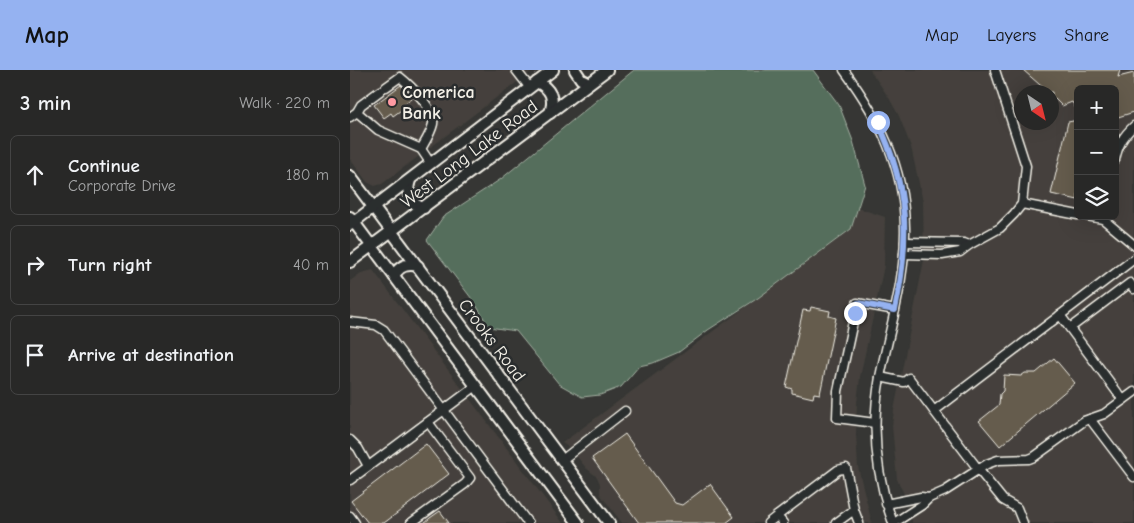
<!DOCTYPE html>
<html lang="en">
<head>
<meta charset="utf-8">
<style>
	body { margin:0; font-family:"Comic Neue",sans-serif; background:#343433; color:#f1f3f6 }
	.controls { position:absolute; right:15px; top:15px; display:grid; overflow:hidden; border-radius:8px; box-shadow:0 5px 20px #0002 }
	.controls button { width:45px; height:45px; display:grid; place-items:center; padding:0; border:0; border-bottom:1px solid #444; background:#282827; color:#f1f3f6; font:25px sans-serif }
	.compass { position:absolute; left:664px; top:15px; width:45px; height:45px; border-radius:50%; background:#282827; box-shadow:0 5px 20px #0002; rotate:145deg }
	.stop { position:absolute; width:15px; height:15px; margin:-11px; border:4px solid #95b2f1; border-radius:50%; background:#fff }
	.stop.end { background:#95b2f1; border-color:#fff; box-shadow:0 1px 5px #0008 }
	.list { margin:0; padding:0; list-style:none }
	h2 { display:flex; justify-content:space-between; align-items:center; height:65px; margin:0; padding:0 20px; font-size:21px }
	h2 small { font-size:16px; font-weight:400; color:#a5a6a7 }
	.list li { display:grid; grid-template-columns:32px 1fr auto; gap:15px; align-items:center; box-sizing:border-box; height:80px; margin:0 10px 10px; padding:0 10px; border:1px solid #444; border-radius:8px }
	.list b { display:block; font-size:19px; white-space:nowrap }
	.list p { margin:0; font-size:16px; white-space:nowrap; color:#a5a6a7 }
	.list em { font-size:16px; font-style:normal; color:#a5a6a7 }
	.icon { flex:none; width:28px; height:28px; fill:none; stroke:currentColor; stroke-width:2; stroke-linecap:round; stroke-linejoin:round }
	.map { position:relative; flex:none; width:784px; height:453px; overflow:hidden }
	header { display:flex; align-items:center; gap:30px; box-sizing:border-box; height:70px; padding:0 25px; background:#95b2f1; color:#111 }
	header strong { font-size:24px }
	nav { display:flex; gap:28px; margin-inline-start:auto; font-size:18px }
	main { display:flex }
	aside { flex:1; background:#282827 }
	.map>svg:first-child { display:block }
</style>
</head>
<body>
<header>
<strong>Map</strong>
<nav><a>Map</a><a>Layers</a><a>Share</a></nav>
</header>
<main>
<aside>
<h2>3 min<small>Walk · 220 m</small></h2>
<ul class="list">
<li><svg class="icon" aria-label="ahead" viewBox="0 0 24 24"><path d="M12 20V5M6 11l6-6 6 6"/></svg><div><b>Continue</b><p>Corporate Drive</p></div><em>180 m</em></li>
<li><svg class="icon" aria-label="right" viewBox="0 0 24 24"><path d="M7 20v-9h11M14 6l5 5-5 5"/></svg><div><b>Turn right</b></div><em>40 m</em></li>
<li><svg class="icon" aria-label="arrive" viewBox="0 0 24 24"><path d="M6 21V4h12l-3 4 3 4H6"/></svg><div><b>Arrive at destination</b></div></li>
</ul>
</aside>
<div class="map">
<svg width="784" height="453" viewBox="0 0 784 453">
	<rect width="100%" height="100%" fill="#363634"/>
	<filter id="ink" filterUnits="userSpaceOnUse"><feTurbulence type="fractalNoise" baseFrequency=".02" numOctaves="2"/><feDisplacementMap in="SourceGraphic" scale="10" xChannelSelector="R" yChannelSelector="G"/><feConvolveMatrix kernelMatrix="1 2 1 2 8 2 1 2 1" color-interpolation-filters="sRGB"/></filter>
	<g filter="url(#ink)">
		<g fill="#44413c" fill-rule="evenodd">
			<path d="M0 0H183L32 114 25 116 17 112 0 89Z"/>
			<path d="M520 0H784V453H562V448L554 424 547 409 542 356 544 340 574 190 573 132 561 77 549 46 539 28ZM728 19H765V146H728ZM672 22H702V52H672Z"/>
			<path d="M508 138 535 147 534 196 510 307 507 333 506 365 508 397 522 453H272L250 424V414L247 407 236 398 220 378 212 373 501 159Z"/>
			<path d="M23 200 213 453H0V211L11 203Z"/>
		</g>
		<path fill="#546e5c" stroke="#a4b0a2" d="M284 0H463L489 35 503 71 515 115 501 159 408 228 358 260 329 282 303 293 289 296 271 317 250 325 232 327 209 314 166 261 139 257 125 233 77 170 93 147 151 109Z"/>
		<g fill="#655c4d" stroke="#f4f1e8">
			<path d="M673 0H770L768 7 784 3V42L765 48V19H728V42L722 32 712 36 702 26V22H698Z"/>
			<path d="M51 15 61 29 52 35 54 38 43 46 41 43 34 48 24 35Z"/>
			<path d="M728 50V130L701 124 718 52Z"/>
			<path d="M461 237 480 241 479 246 486 248 470 324 464 323 463 328 442 323V319L436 317 453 240 460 241Z"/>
			<path d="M704 288 725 313 650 376 629 351 649 335 650 324 653 321 654 305 671 306 675 303H686Z"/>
			<path d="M275 364 325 433 332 435 360 414 384 447 376 453H289L242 388Z"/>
			<path d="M76 374 99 404 34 453H18L1 431Z"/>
			<path d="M90 441 99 453H74L80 448Z"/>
		</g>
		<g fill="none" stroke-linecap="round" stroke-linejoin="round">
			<defs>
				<g id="minor">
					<path d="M166 0 180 18"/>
					<path d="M494 0C529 48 554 96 555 157 556 208 540 257 530 307 521 356 526 406 543 453"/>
					<path d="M36 17 50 7C60 15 86 40 83 54 81 63 75 72 71 79"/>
					<path d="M7 42 28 60 71 79 81 94"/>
					<path d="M0 47 7 42 11 35 30 21"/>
					<path d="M765 90C768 75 773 66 784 56"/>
					<path d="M672 134 728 145"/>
					<path d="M737 146 753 149 754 146"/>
					<path d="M753 149 784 175"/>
					<path d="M555 172 614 173 619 175"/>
					<path d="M554 184 592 185 610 182 619 175 650 158 664 144 672 134 676 96 645 0"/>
					<path d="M710 245 773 330"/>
					<path d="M0 252 26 255 34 260 178 453"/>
					<path d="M720 258 780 213 784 219"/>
					<path d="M530 307 554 312 559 308 584 341 784 189"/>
					<path d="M584 341 628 399 653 430 667 438 673 453"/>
					<path d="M740 349 784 407"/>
					<path d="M525 353 487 348 488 321 507 233 545 240"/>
					<path d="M0 370 8 378 18 396"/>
					<path d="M212 390 275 341"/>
					<path d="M0 410 126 316"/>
					<path d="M536 434 571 427 579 428"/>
					<path d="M0 446 5 453"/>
					<path d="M427 446 488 400 496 398 504 440"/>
					<path d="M61 453 115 414 120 408 78 352"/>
					<path d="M418 453 427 446 433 453"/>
					<path d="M486 453 504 440 509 453"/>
					<path d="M544 453 572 435 579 428 595 421 637 394 648 390 679 389 684 387 734 351 754 344 784 322"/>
				</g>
				<g id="major">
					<path d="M225 0 231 9 239 13"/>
					<path d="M187 12C201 19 205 28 200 43"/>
					<path d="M0 106 259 453"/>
					<path d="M60 110C56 123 59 134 74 138"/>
					<path d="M0 147 228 453"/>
					<path d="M0 155 203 0"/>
					<path d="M0 192 257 0"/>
					<path d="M44 206C49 196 57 193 68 196"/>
				</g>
			</defs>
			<use href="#minor" stroke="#f4f1e8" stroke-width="11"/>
			<use href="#major" stroke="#f4f1e8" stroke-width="14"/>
			<use href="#minor" stroke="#2a2d2e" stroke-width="8"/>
			<use href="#major" stroke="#2a2d2e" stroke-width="10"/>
		</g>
	</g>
	<g fill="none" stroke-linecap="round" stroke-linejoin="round" filter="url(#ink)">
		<path stroke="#95b2f1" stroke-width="6" d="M505 243 508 233 545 240C560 169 559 119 528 52"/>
	</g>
	<circle fill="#ff9aa2" stroke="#2a2d2e" stroke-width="2" cx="42" cy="32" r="5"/>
	<g text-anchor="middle" stroke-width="5" stroke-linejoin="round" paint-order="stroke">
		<g font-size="18" font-weight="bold" fill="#f4f1e8" stroke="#2a2d2e" text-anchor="start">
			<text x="52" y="28">Comerica<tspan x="52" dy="21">Bank</tspan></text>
		</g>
		<g font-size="18" fill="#f4f1e8" stroke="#2a2d2e">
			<text transform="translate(119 84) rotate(-37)" y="6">West Long Lake Road</text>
			<text transform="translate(142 270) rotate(53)" y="6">Crooks Road</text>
		</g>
	</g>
</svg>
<div class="controls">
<button>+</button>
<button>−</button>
<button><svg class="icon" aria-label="layers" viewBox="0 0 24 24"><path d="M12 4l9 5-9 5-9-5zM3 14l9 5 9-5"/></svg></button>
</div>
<svg class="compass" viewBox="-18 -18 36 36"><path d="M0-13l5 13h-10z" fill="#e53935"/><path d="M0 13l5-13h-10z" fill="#a5a6a7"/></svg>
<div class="stop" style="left:528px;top:52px"></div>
<div class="stop end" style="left:505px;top:243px"></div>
</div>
</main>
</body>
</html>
